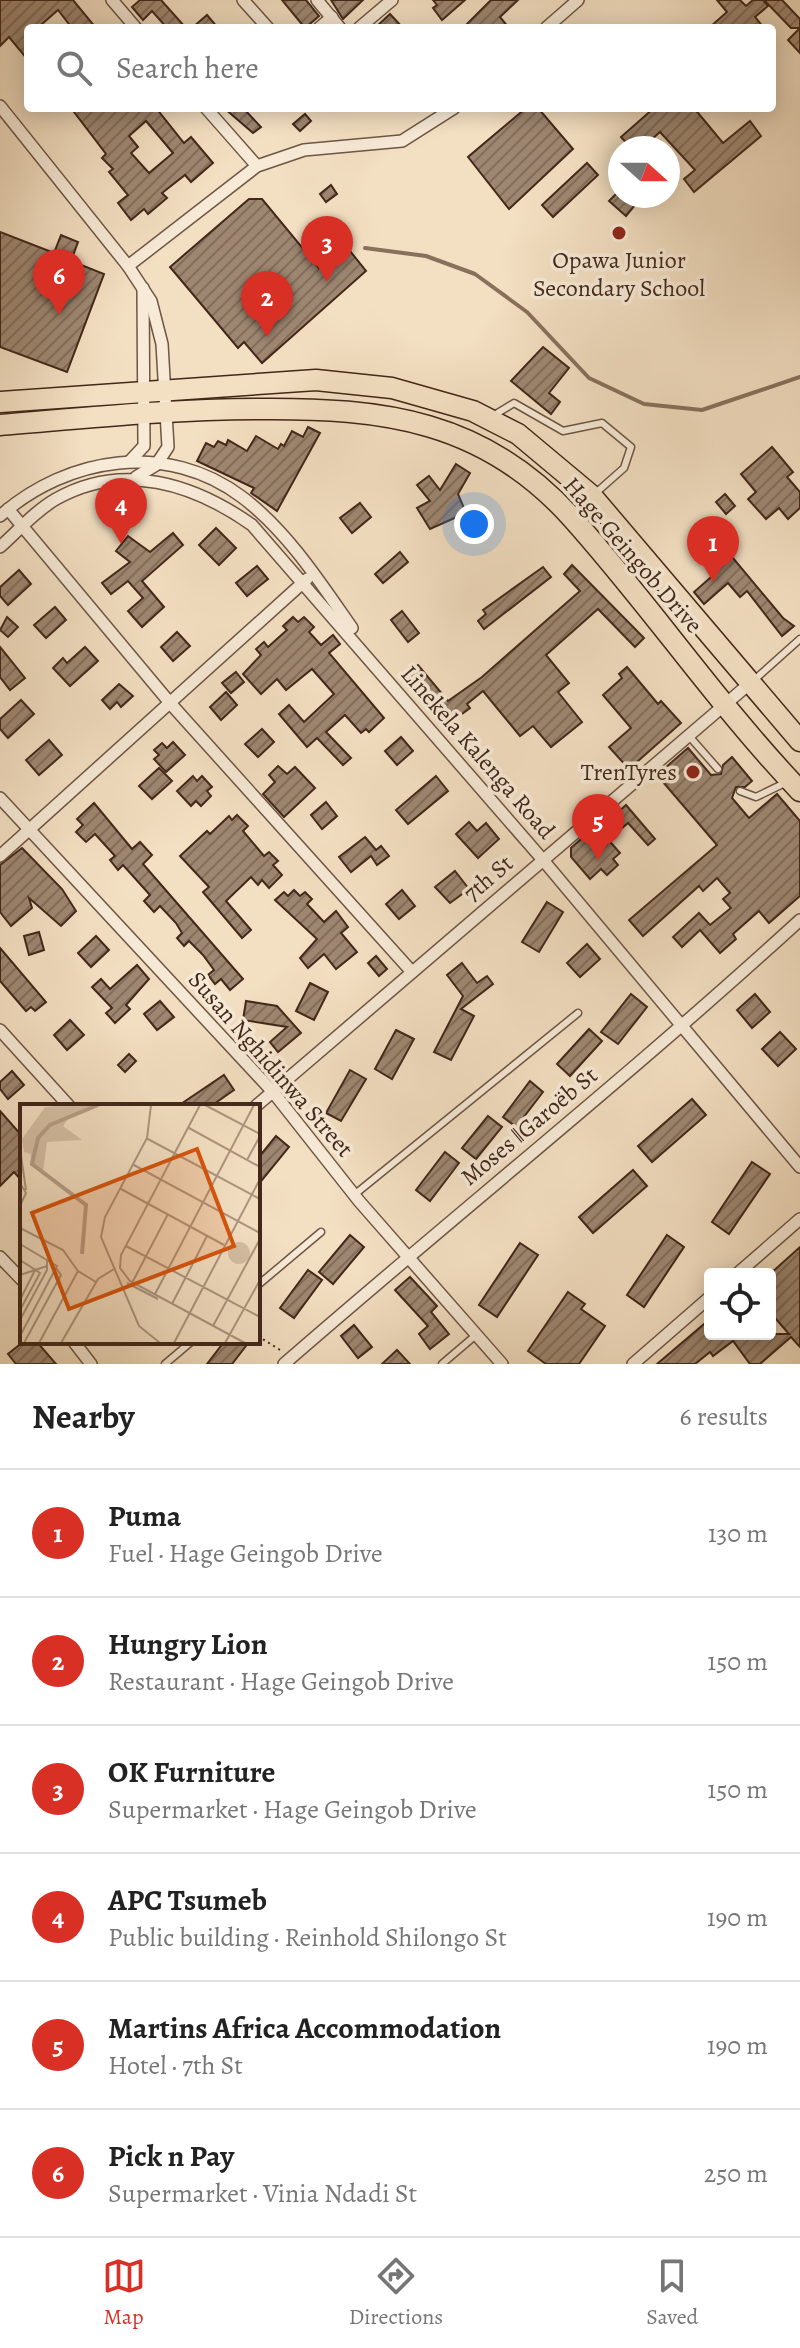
<!DOCTYPE html>
<html lang="en">
<head>
<meta charset="utf-8">
<style>
	body { margin:0; font-family:Alegreya,serif; background:#f6f6f6; color:#222 }
	.controls { position:absolute; right:24px; bottom:24px; display:grid; overflow:hidden; border-radius:8px; box-shadow:0 4px 20px #0003 }
	.controls button { width:72px; height:72px; display:grid; place-items:center; padding:0; border:0; border-bottom:2px solid #e0e0e0; background:#fff; color:#222; font:40px sans-serif }
	.compass { position:absolute; left:608px; top:136px; width:72px; height:72px; border-radius:50%; background:#fff; box-shadow:0 4px 20px #0003; rotate:111deg }
	.you { position:absolute; left:474px; top:524px; width:28px; height:28px; margin:-20px; border:6px solid #fff; border-radius:50%; background:#1a73e8; box-shadow:0 0 0 12px #1a73e833 }
	.badge { display:grid; place-items:center; width:52px; height:52px; border-radius:50%; background:#d93025; color:#fff; font-size:26px; font-weight:700 }
	.pin { position:absolute; translate:-50% -66px; filter:drop-shadow(0 2px 4px #0008) }
	.pin::after { content:''; position:absolute; top:42px; width:28px; height:24px; background:inherit; clip-path:polygon(0 0,100% 0,50% 100%) }
	.list { margin:0; padding:0; list-style:none }
	h2 { display:flex; justify-content:space-between; align-items:center; height:104px; margin:0; padding:0 32px; font-size:34px }
	h2 small { font-size:26px; font-weight:400; color:#767676 }
	.list li { display:grid; grid-template-columns:52px 1fr auto; gap:24px; align-items:center; box-sizing:border-box; height:128px; padding:0 32px; border-top:2px solid #e0e0e0 }
	.list b { display:block; font-size:30px; white-space:nowrap }
	.list p { margin:0; font-size:26px; white-space:nowrap; color:#767676 }
	.list em { font-size:26px; font-style:normal; color:#767676 }
	.icon { flex:none; width:44px; height:44px; fill:none; stroke:currentColor; stroke-width:2; stroke-linecap:round; stroke-linejoin:round }
	.map { position:relative; flex:none; width:800px; height:1364px; overflow:hidden }
	.search { position:absolute; background:#fff; box-shadow:0 4px 20px #0003; left:24px; right:24px; top:24px; height:88px; display:flex; align-items:center; gap:20px; box-sizing:border-box; padding:0 28px; border-radius:8px; color:#767676; font-size:30px }
	.sheet { height:872px; background:#fff }
	nav { display:flex; justify-content:space-around; align-items:center; box-sizing:border-box; height:112px; border-top:2px solid #e0e0e0; background:#fff; font-size:22px; color:#767676 }
	nav a { display:grid; justify-items:center; gap:4px }
	nav .on { color:#d93025 }
	.map>svg:first-child { display:block }
</style>
</head>
<body>
<div class="map">
<svg width="800" height="1364" viewBox="0 0 800 1364">
	<defs>
		<pattern id="building-hatch" width="6" height="6" patternUnits="userSpaceOnUse" patternTransform="scale(2)"><rect width="6" height="6" fill="#9e8771"/><path d="M-1 1l2-2M0 6l6-6M5 7l2-2" fill="none" stroke="#826e5c"/></pattern>
	</defs>
	<rect width="100%" height="100%" fill="#f3dfc2"/>
	<filter id="stains"><feTurbulence type="fractalNoise" baseFrequency=".0025" numOctaves="4"/><feColorMatrix values="0 0 0 0 .2 0 0 0 0 .09 0 0 0 0 .02 0 0 0 .5 -.17"/></filter>
	<radialGradient id="worn" r=".72"><stop offset=".6" stop-color="#630" stop-opacity="0"/><stop offset="1" stop-color="#630" stop-opacity=".3"/></radialGradient>
	<g fill="none" stroke-linecap="round" stroke-linejoin="round">
		<path stroke="#88705d" stroke-width="4" d="M365 248 426 256 475 274 527 312 589 378 644 404 702 410 800 377"/>
	</g>
	<g fill="url(#building-hatch)" stroke="#42271a" stroke-width="2" fill-rule="evenodd">
		<path d="M0 0H73L96 28H72L58 10 42 24 47 28H28V60L9 37 0 46Z"/>
		<path d="M140 0H161L186 28H167L152 11 143 20 132 7Z"/>
		<path d="M282 0H306L319 16 305 28Z"/>
		<path d="M331 0H363L343 19Z"/>
		<path d="M433 0H465L442 20 433 8 437 5Z"/>
		<path d="M491 0H518L500 17 509 28H463Z"/>
		<path d="M717 0H740L746 6 753 0H763L768 6 755 17 764 28H709L727 12Z"/>
		<path d="M764 0H782L800 19V28H791Z"/>
		<path d="M390 14 403 28H375Z"/>
		<path d="M207 15 218 28H192Z"/>
		<path d="M800 28V53L788 40Z"/>
		<path d="M71 108H156L184 143 191 137 213 163 191 182 185 175 162 193 167 198 148 214 144 209 131 220 118 203 128 195 109 172 113 169 102 158 106 154ZM146 121 173 153 149 173 131 153 138 147 129 136Z"/>
		<path d="M224 108H243L261 127 253 133Z"/>
		<path d="M526 108H538L573 149 509 209 468 157Z"/>
		<path d="M654 108H694L723 143 750 121 761 136 694 192 684 179 695 170 660 132 642 148H631L621 137Z"/>
		<path d="M305 114 311 121 300 131 293 124Z"/>
		<path d="M587 163 598 175 553 217 542 205Z"/>
		<path d="M331 185 337 194 326 202 320 194Z"/>
		<path d="M619 191 620 196 635 205 626 216 609 201Z"/>
		<path d="M249 199H262L319 268 346 246 366 271 262 363 244 342 238 348 170 267Z"/>
		<path d="M0 232 54 253 61 235 78 242 71 261 104 274 67 372 0 347Z"/>
		<path d="M543 347 569 368 549 393 560 402 551 414 511 381Z"/>
		<path d="M308 427 320 433 277 511 251 493 254 488 197 461 206 443 214 447 218 441 226 445 228 440 247 451 256 436 278 449 281 444 284 446 292 431 303 437Z"/>
		<path d="M772 447 793 472 787 477 800 492V508L788 519 779 508 766 519 748 499 756 492 741 474Z"/>
		<path d="M456 464 470 473 458 494 466 513 430 529 417 508 430 501 417 485 429 476 440 490Z"/>
		<path d="M725 494 735 506 726 514 716 502Z"/>
		<path d="M360 503 371 517 352 533 340 518Z"/>
		<path d="M216 528 236 548 219 565 199 545Z"/>
		<path d="M708 528 783 618 794 626 782 636 747 591 740 597 728 583 704 604 694 592 718 571 693 541Z"/>
		<path d="M173 533 183 545 142 581 164 607 142 627 128 611 143 598 128 581 111 594 102 583 130 562 116 551 128 536 150 552Z"/>
		<path d="M400 552 408 562 383 583 375 574Z"/>
		<path d="M572 565 644 638 635 647 598 609 546 655 569 683 558 692 582 722 551 747 533 726 520 736 483 691 467 704 470 708 447 725 407 672 418 665 448 701 482 677 580 591 564 574Z"/>
		<path d="M257 566 268 579 247 596 236 583Z"/>
		<path d="M543 567 551 577 484 629 478 621 486 614 483 610Z"/>
		<path d="M19 570 31 584 8 605 0 596V587Z"/>
		<path d="M55 607 66 620 46 638 34 625Z"/>
		<path d="M402 611 419 633 408 642 391 620Z"/>
		<path d="M7 617 18 627 8 637 0 630Z"/>
		<path d="M293 617 298 622 304 617 314 627 309 632 321 645 333 635 340 644 329 653 384 718 369 732 366 729 361 733 345 715 326 732 351 758 343 765 317 738 307 747 279 714 289 705 304 722 334 694 312 669 286 690 277 679 261 694 243 674 261 655 256 649 264 642 268 647 287 630 283 626Z"/>
		<path d="M177 632 190 646 173 661 161 647Z"/>
		<path d="M0 647 25 678 10 690 0 677Z"/>
		<path d="M85 647 98 661 70 686 53 668 63 658 67 663Z"/>
		<path d="M627 667 658 704 661 701 681 723 629 769 609 747 631 728 603 695 622 678 619 674Z"/>
		<path d="M236 672 244 682 231 693 222 683Z"/>
		<path d="M119 684 133 696 121 707 117 702 110 709 102 700Z"/>
		<path d="M226 692 237 705 221 720 210 707Z"/>
		<path d="M21 700 34 714 8 738 0 729V719Z"/>
		<path d="M262 729 274 742 258 757 245 744Z"/>
		<path d="M401 737 413 751 397 765 385 751Z"/>
		<path d="M49 740 62 755 39 775 26 760Z"/>
		<path d="M173 742 185 755 166 772 154 759 159 755 154 750 162 743 167 748Z"/>
		<path d="M688 748 711 775 721 774 723 765 732 757 752 781 745 787H736L732 798 749 818 777 794 800 821V896L769 923 759 911 733 934 736 939 720 953 700 930 682 947 673 937 699 913 710 925 731 908 723 899 730 893 717 878 703 891 699 886 643 936 629 920 717 845 657 775Z"/>
		<path d="M278 766 287 774 295 767 315 788 284 817 263 794 275 782 269 775Z"/>
		<path d="M159 768 172 781 152 799 139 786Z"/>
		<path d="M193 776 197 781 202 776 212 787 207 791 211 796 201 806 196 801 191 806 177 791Z"/>
		<path d="M436 776 448 791 408 824 396 810Z"/>
		<path d="M326 802 337 816 322 829 311 815Z"/>
		<path d="M94 803 132 849 140 842 152 855 143 864 243 979 230 990 221 979 215 984 208 975 214 970 203 955 189 941 184 946 177 938 182 933 176 923 160 906 154 912 144 901 150 895 123 865 118 870 110 860 115 856 95 834 86 842 76 832 83 825 77 819Z"/>
		<path d="M626 805 655 839 648 845 628 823 615 834 606 823Z"/>
		<path d="M237 815 248 826 243 831 264 856 269 852 278 861 273 865 282 875 269 888 262 880 258 885 251 877 226 901 251 930 242 938 203 892 209 887 180 856 207 831 210 834 229 816 232 820Z"/>
		<path d="M469 822 477 831 486 823 499 839 478 858 456 834Z"/>
		<path d="M588 833 596 842 604 835 620 853 613 859 618 865 607 875 601 869 590 879 571 857V848Z"/>
		<path d="M365 837 376 850 381 846 389 856 377 865 371 856 351 872 339 857Z"/>
		<path d="M22 848 62 889 76 911 61 926 29 898 32 908 11 926 0 912V865Z"/>
		<path d="M455 871 469 889 450 903 435 887Z"/>
		<path d="M294 890 300 896 305 892 312 899 307 904 324 922 336 911 348 927 341 933 357 952 336 969 324 954 308 968 300 958 317 939 275 900 284 892 288 896Z"/>
		<path d="M402 890 415 906 399 919 386 904Z"/>
		<path d="M547 902 563 912 539 952 522 942Z"/>
		<path d="M39 932 44 950 29 955 24 936Z"/>
		<path d="M96 936 109 950 91 967 78 953Z"/>
		<path d="M587 944 600 959 580 977 567 963Z"/>
		<path d="M0 948 46 1002 35 1011 31 1007 26 1011 0 981Z"/>
		<path d="M376 956 387 969 379 976 368 963Z"/>
		<path d="M462 963 477 983 487 976 493 984 461 1009 474 1016 451 1060 434 1052 463 996 447 975Z"/>
		<path d="M137 965 149 979 126 1005 130 1009 115 1023 106 1013 112 1008 92 987 101 979 110 989Z"/>
		<path d="M310 983 328 992 314 1020 296 1011Z"/>
		<path d="M631 994 647 1007 618 1044 601 1032Z"/>
		<path d="M755 994 770 1012 752 1028 737 1010Z"/>
		<path d="M160 1001 174 1017 157 1030 144 1014Z"/>
		<path d="M246 1001 277 1006 301 1033 278 1052 270 1042 287 1027 243 1020Z"/>
		<path d="M70 1020 84 1035 67 1050 54 1035Z"/>
		<path d="M589 1029 602 1041 570 1076 557 1064Z"/>
		<path d="M396 1030 414 1039 392 1079 375 1069Z"/>
		<path d="M780 1032 796 1049 778 1066 762 1049Z"/>
		<path d="M129 1054 136 1061 125 1072 118 1065Z"/>
		<path d="M350 1070 366 1079 341 1121 326 1113Z"/>
		<path d="M12 1071 24 1085 8 1099 0 1089V1082Z"/>
		<path d="M224 1075 234 1090 211 1106H178Z"/>
		<path d="M530 1081 543 1092 516 1127 503 1117Z"/>
		<path d="M692 1099 706 1115 652 1162 638 1146Z"/>
		<path d="M0 1111 22 1136V1181L14 1172 0 1186Z"/>
		<path d="M488 1116 502 1127 476 1159 462 1148Z"/>
		<path d="M276 1136 289 1147 258 1185V1158Z"/>
		<path d="M445 1152 459 1163 430 1201 416 1190Z"/>
		<path d="M752 1162 770 1174 729 1234 712 1222Z"/>
		<path d="M633 1170 647 1186 593 1233 579 1217Z"/>
		<path d="M350 1235 364 1247 333 1284 319 1272Z"/>
		<path d="M667 1235 684 1247 644 1307 627 1295Z"/>
		<path d="M520 1243 538 1255 497 1317 479 1305Z"/>
		<path d="M800 1247V1347L791 1337 760 1364H750L733 1341 713 1356 710 1352 695 1364H657L710 1319V1334H789L770 1312 774 1301 770 1296V1274Z"/>
		<path d="M308 1270 322 1280 294 1318 280 1308Z"/>
		<path d="M410 1277 437 1306 431 1312 449 1334 430 1349 419 1334 428 1326 395 1290Z"/>
		<path d="M568 1292 585 1304 581 1309 605 1326 579 1364H546L528 1351Z"/>
		<path d="M354 1325 372 1347 358 1358 341 1336Z"/>
		<path d="M23 1342H37L56 1364H16L8 1354Z"/>
		<path d="M224 1342H249L232 1364H207Z"/>
		<path d="M397 1350 410 1364H382Z"/>
	</g>
	<g fill="none" stroke-linecap="round" stroke-linejoin="round">
		<defs>
			<g id="lane">
				<path d="M491 417 514 403 563 431 602 423 631 447 624 468 573 513"/>
				<path d="M752 682 800 639"/>
				<path d="M689 736 718 769"/>
				<path d="M740 791 756 797 787 782"/>
				<path d="M354 1195 578 1013"/>
				<path d="M258 1285 321 1232"/>
				<path d="M165 1364 191 1342"/>
				<path d="M442 1364 476 1335"/>
			</g>
			<g id="street">
				<path d="M112 0 136 28"/>
				<path d="M243 0 268 28"/>
				<path d="M317 0 340 28"/>
				<path d="M319 28 332 17"/>
				<path d="M359 28 392 0"/>
				<path d="M546 28 578 0"/>
				<path d="M0 106 128 266 151 301 162 344 168 447 156 465 136 477"/>
				<path d="M206 108 257 166"/>
				<path d="M128 266 257 166 304 150 402 141 454 108"/>
				<path d="M130 461 144 446 143 288"/>
				<path d="M8 509 170 703 412 972"/>
				<path d="M0 516C68 456 168 441 242 497 287 531 320 582 352 628"/>
				<path d="M0 547C18 531 35 511 56 499 123 461 194 484 252 525L543 860 800 1167"/>
				<path d="M0 798 273 1092 359 1201 502 1364"/>
				<path d="M0 856 307 579"/>
				<path d="M0 1030 69 1106"/>
				<path d="M256 1106 749 684"/>
				<path d="M0 1257 22 1280"/>
				<path d="M737 1274 800 1219"/>
				<path d="M74 1342 91 1364"/>
				<path d="M284 1364C455 1215 633 1073 800 920"/>
				<path d="M633 1364 710 1297"/>
			</g>
			<g id="highway">
				<path d="M0 402 316 380 392 388 473 411 518 434 591 495 800 741"/>
				<path d="M0 425C86 418 172 409 259 409 383 408 484 420 572 518 651 606 718 705 800 791"/>
			</g>
		</defs>
		<use href="#lane" stroke="#6e5544" stroke-width="9"/>
		<use href="#street" stroke="#6e5544" stroke-width="14"/>
		<use href="#highway" stroke="#42271a" stroke-width="23"/>
		<path stroke="#42271a" stroke-width="2" stroke-dasharray="2 4" stroke-linecap="butt" d="M258 1336 280 1350"/>
		<use href="#lane" stroke="#f7ead7" stroke-width="6"/>
		<use href="#street" stroke="#f7ead7" stroke-width="11"/>
		<use href="#highway" stroke="#f3dfc2" stroke-width="20"/>
	</g>
	<g fill="#8f2418" stroke="#f7ead7" stroke-width="3">
		<circle cx="619" cy="233" r="8"/>
		<circle cx="693" cy="772" r="8"/>
	</g>
	<g text-anchor="middle" stroke-width="7" stroke-linejoin="round" paint-order="stroke">
		<g font-size="24" fill="#42271a" stroke="#f7ead7">
			<text x="619" y="268">Opawa Junior<tspan x="619" dy="28">Secondary School</tspan></text>
			<text x="677" y="780" text-anchor="end">TrenTyres</text>
		</g>
		<g font-size="24" fill="#42271a" stroke="#f7ead7">
			<text transform="translate(633 555) rotate(49)" y="8">Hage Geingob Drive</text>
			<text transform="translate(478 752) rotate(49)" y="8">Linekela Kalenga Road</text>
			<text transform="translate(488 878) rotate(-41)" y="8">7th St</text>
			<text transform="translate(271 1064) rotate(49)" y="8">Susan Nghidinwa Street</text>
			<text transform="translate(529 1126) rotate(-40)" y="8">Moses ǁGaroëb St</text>
		</g>
	</g>
	<g transform="translate(20 1104)">
		<rect width="240" height="240" fill="#f3dfc2"/>
		<path d="M54 1H69L70 6 50 12 43 22 62 36 27 38 23 68 10 61 11 50 4 48 2 35 25 3Z" fill="#d5c0a5"/>
		<path d="M208 149a11 11 0 1 1 22 0a11 11 0 1 1-22 0Z" fill="#d5c0a5"/>
		<path fill="none" stroke="#b7a089" stroke-width="4" d="M62 150 66 101 12 60 18 34 30 21 78 1"/>
		<path fill="none" stroke="#ac957f" stroke-width="2" d="M131 1 127 34 85 113 81 133 119 222 140 239M180 1 101 151 100 164 110 177 225 239M185 1 240 30M169 24 240 63M126 34 240 95M0 45 6 86M227 56 240 32M112 60 240 129M0 79 6 89 0 102M101 85 204 141M0 124 43 146 58 167 76 178M0 140 37 162 0 232M106 142 240 213M0 156 20 169 0 206M0 171 27 162M107 179 138 195M112 179 148 110M135 190 234 1M0 196 15 166M152 200 187 132M0 216 27 166V156M193 222 240 135M4 239 41 171 36 164M19 239 58 167M41 239 78 175 94 165M154 239 240 75M205 239 240 176"/>
		<path fill="#d7540d" fill-opacity="0.15" stroke="#d7540d" stroke-width="4" d="M177 45 214 142 49 205 12 109Z"/>
		<rect width="240" height="240" fill="none" stroke="#42271a" stroke-width="4"/>
	</g>
	<rect width="100%" height="100%" filter="url(#stains)"/>
	<rect width="100%" height="100%" fill="url(#worn)"/>
</svg>
<div class="controls">
<button><svg class="icon" aria-label="locate" viewBox="0 0 24 24"><circle cx="12" cy="12" r="6"/><path d="M12 2v4M12 18v4M2 12h4M18 12h4"/></svg></button>
</div>
<svg class="compass" viewBox="-18 -18 36 36"><path d="M0-13l5 13h-10z" fill="#e53935"/><path d="M0 13l5-13h-10z" fill="#767676"/></svg>
<div class="you"></div>
<div class="pin badge" style="left:713px;top:582px">1</div>
<div class="pin badge" style="left:267px;top:337px">2</div>
<div class="pin badge" style="left:327px;top:282px">3</div>
<div class="pin badge" style="left:121px;top:544px">4</div>
<div class="pin badge" style="left:598px;top:860px">5</div>
<div class="pin badge" style="left:59px;top:315px">6</div>
<div class="search"><svg class="icon" aria-label="search" viewBox="0 0 24 24"><circle cx="10" cy="10" r="6"/><path d="M15 15l6 6"/></svg>Search here</div>
</div>
<section class="sheet">
<h2>Nearby<small>6 results</small></h2>
<ul class="list">
<li><span class="badge">1</span><div><b>Puma</b><p>Fuel · Hage Geingob Drive</p></div><em>130 m</em></li>
<li><span class="badge">2</span><div><b>Hungry Lion</b><p>Restaurant · Hage Geingob Drive</p></div><em>150 m</em></li>
<li><span class="badge">3</span><div><b>OK Furniture</b><p>Supermarket · Hage Geingob Drive</p></div><em>150 m</em></li>
<li><span class="badge">4</span><div><b>APC Tsumeb</b><p>Public building · Reinhold Shilongo St</p></div><em>190 m</em></li>
<li><span class="badge">5</span><div><b>Martins Africa Accommodation</b><p>Hotel · 7th St</p></div><em>190 m</em></li>
<li><span class="badge">6</span><div><b>Pick n Pay</b><p>Supermarket · Vinia Ndadi St</p></div><em>250 m</em></li>
</ul>
</section>
<nav>
<a class="on"><svg class="icon" aria-label="map" viewBox="0 0 24 24"><path d="M3 6l6-2 6 2 6-2v14l-6 2-6-2-6 2zM9 4v14M15 6v14"/></svg>Map</a>
<a><svg class="icon" aria-label="directions" viewBox="0 0 24 24"><path d="M12 3l9 9-9 9-9-9zM9 14v-3h6M13 9l2 2-2 2"/></svg>Directions</a>
<a><svg class="icon" aria-label="saved" viewBox="0 0 24 24"><path d="M7 4h10v16l-5-4-5 4z"/></svg>Saved</a>
</nav>
</body>
</html>
